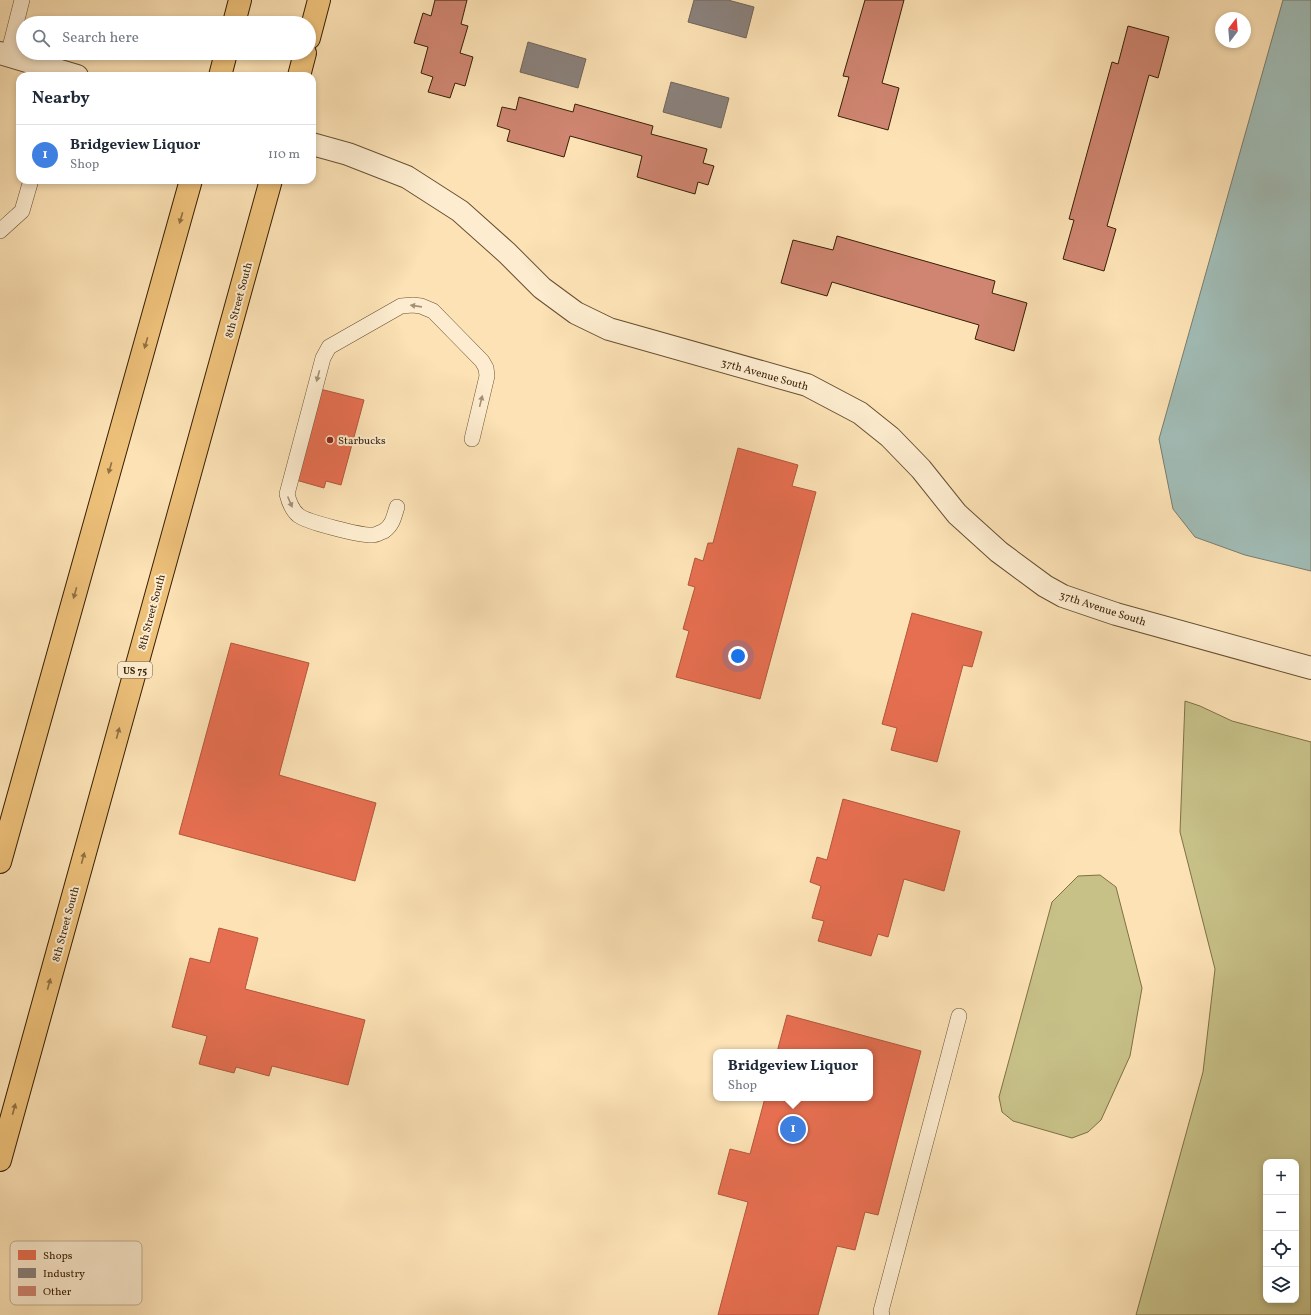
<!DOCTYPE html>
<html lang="en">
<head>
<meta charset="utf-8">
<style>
	body { margin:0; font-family:Vollkorn,serif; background:#f6f6f7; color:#1f2937 }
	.controls { position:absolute; right:12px; bottom:12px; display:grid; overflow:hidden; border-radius:8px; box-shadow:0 2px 6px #0003 }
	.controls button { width:36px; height:36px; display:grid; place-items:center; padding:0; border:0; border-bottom:1px solid #e0e1e3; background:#fff; color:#1f2937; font:20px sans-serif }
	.compass { position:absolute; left:1215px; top:12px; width:36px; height:36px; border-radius:50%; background:#fff; box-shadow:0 2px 6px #0003; rotate:16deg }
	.you { position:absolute; left:738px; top:656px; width:14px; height:14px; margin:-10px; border:3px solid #fff; border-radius:50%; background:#1a73e8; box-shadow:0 0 0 6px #1a73e833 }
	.badge { display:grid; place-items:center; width:26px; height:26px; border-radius:50%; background:#8f2418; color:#fff; font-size:13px; font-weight:700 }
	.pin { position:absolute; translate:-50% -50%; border:2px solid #fff; box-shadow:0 1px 4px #0006 }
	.popup { position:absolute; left:713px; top:1049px; width:160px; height:52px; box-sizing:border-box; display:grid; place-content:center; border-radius:8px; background:#fff; filter:drop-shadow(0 1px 3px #0005); font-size:13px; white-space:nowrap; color:#747a83 }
	.popup b { font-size:15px; color:#1f2937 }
	.popup::after { content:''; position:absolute; left:50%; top:100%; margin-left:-8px; border:8px solid transparent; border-top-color:#fff }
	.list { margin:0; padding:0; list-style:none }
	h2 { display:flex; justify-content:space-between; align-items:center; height:52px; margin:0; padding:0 16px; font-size:17px }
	h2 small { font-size:13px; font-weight:400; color:#747a83 }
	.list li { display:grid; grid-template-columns:26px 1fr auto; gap:12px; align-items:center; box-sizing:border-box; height:60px; padding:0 16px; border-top:1px solid #e0e1e3 }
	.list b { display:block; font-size:15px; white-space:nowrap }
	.list p { margin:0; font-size:13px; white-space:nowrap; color:#747a83 }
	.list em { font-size:13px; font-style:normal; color:#747a83 }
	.icon { flex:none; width:22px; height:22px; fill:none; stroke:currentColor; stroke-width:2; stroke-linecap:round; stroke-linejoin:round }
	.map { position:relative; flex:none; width:1311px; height:1315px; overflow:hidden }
	.search { position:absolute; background:#fff; box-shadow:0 2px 6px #0003; left:16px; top:16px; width:300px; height:44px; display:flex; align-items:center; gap:10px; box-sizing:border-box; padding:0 14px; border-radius:22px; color:#747a83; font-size:15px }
	.panel { position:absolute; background:#fff; box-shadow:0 2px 6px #0003; left:16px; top:72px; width:300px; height:112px; border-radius:12px }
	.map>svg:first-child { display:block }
</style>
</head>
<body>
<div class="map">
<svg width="1311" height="1315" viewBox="0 0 1311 1315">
	<rect width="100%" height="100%" fill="#fce2b5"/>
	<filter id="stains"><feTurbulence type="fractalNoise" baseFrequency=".005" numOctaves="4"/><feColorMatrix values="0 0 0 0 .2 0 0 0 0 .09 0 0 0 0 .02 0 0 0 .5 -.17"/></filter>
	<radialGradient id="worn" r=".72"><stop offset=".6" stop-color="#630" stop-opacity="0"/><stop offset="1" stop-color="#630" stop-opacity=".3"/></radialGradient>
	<g fill="#c7c188" stroke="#7f7046" fill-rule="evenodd">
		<path d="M1185 701 1200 706 1232 721 1311 742V1315H1136L1203 1072 1215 969 1180 832ZM1266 1162H1296V1300H1266Z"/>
		<path d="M1100 875 1116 887 1142 988 1130 1056 1101 1120 1088 1132 1072 1138 1013 1121 1002 1112 999 1097 1052 902 1078 876Z"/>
	</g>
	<path fill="#a1bcb6" stroke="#777d6f" d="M1283 0H1311V571L1245 555 1195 537 1173 509 1159 439Z"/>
	<g fill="#e76f51" stroke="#b2573a">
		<path d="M320 389 364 400 341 485 326 481 324 488 296 480Z"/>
		<path d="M738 448 798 465 792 486 816 492 760 699 676 677 689 631 683 629 695 587 688 585 695 558 703 561 708 543H713Z"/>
		<path d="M912 613 982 632 972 667 963 665 937 762 891 750 897 728 882 724Z"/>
		<path d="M231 643 309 663 279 775 376 803 355 881 179 834Z"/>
		<path d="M843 799 960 831 944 891 904 879 888 937 878 934 871 956 818 941 824 921 812 918 821 886 810 882 817 857 827 860Z"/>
		<path d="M219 928 258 938 245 989 365 1020 348 1085 272 1066 269 1076 236 1067 234 1073 199 1064 207 1036 172 1027 190 958 210 963Z"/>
		<path d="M787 1015 921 1051 878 1215 865 1212 855 1250 837 1246 818 1315H718L748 1202 718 1194 730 1149 750 1154 765 1098H870V1052H777Z"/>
	</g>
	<g fill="#8a817c" stroke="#716458">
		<path d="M694 0H728L754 7 746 38 688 22Z"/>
		<path d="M528 42 586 59 578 88 520 72Z"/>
		<path d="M671 82 729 98 721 128 663 112Z"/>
	</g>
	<g fill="#cf8571" stroke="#371f05">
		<path d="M435 0H467L461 24 468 26 460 53 473 57 465 86 455 83 450 98 428 92 433 77 421 73 428 47 414 43 423 13 431 16Z"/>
		<path d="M865 0H904L882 83 899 88 888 130 838 116 849 77 843 76Z"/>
		<path d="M1128 26 1169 37 1158 78 1149 75 1107 226 1116 229 1104 271 1063 259 1074 220 1069 219 1112 62 1118 64Z"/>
		<path d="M519 97 573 112 575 104 653 126 651 134 707 149 703 163 714 166 708 185 698 182 695 194 637 177 642 156 570 136 564 157 507 141 510 130 497 126 502 107 516 110Z"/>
		<path d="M837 236 995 281 992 293 1027 303 1014 351 975 339 979 325 832 282 827 296 781 283 793 240 833 250Z"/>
	</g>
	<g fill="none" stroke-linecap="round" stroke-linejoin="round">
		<defs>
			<g id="service">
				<path d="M8 55 22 0"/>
				<path d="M0 231 22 211 31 180"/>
				<path d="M397 507C394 516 393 525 384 531 381 532 376 535 373 535 362 536 306 522 298 515 292 510 289 502 287 494L323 358 329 347 401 306 413 305 421 306 433 311 482 361 486 368 487 376 472 439"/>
				<path d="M882 1315 881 1311 959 1016"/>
			</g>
			<g id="minor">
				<path d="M0 53 77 76"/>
				<path d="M312 144 348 154 407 177 460 211 507 253 542 288 576 313 609 329 807 385 860 413 890 437 921 469 957 514 999 552 1045 586 1063 596 1116 614 1311 668"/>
			</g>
			<g id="primary">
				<path d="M234 23 240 0"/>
				<path d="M309 38 319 0"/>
				<path d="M220 76 226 53"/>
				<path d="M299 76 305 53"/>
				<path d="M0 862 191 180"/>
				<path d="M0 1160 271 180"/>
			</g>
		</defs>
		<use href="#service" stroke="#685031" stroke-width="16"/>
		<use href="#minor" stroke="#685031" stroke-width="24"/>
		<use href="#primary" stroke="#371f05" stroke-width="24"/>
		<use href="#service" stroke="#fdeccf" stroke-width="15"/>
		<use href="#minor" stroke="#fdeccf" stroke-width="22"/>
		<use href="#primary" stroke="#eec17a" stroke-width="22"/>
	</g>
	<defs><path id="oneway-solid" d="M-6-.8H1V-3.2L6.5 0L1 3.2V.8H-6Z"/></defs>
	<g fill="#927040">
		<use href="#oneway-solid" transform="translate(181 218) rotate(106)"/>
		<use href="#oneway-solid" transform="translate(146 343) rotate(106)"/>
		<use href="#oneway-solid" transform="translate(110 468) rotate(106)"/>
		<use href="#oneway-solid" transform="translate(75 593) rotate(106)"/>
		<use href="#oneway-solid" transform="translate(118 733) rotate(-75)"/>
		<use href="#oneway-solid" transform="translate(83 858) rotate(-75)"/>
		<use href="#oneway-solid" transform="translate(49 984) rotate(-75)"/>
		<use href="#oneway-solid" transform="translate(14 1109) rotate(-75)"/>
	</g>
	<g fill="#a49074">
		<use href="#oneway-solid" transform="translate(416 306) rotate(-172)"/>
		<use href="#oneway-solid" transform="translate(318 376) rotate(105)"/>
		<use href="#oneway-solid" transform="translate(481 401) rotate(-76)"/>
		<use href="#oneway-solid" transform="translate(290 502) rotate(67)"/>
	</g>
	<circle fill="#8f2418" stroke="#fdeccf" stroke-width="1.5" cx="330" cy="440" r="4"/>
	<g text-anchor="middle" stroke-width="4" stroke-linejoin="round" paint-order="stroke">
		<rect fill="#fdeccf" stroke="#725c42" stroke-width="1" x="118" y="662" width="34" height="16" rx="3"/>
		<g font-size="10" font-weight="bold" fill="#371f05">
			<text x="135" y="674">US 75</text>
		</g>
		<g font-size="11" fill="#371f05" stroke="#fdeccf">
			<text transform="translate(238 300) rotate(-75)" y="4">8th Street South</text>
			<text transform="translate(765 374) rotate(16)" y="4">37th Avenue South</text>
			<text transform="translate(1103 608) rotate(18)" y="4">37th Avenue South</text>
			<text transform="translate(151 612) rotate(-75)" y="4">8th Street South</text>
			<text transform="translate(65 924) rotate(-75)" y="4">8th Street South</text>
		</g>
		<g font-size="11" fill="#371f05" stroke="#fdeccf" text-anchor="start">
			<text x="338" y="444">Starbucks</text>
		</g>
	</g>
	<rect x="10" y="1241" width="132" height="64" rx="6" fill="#fdeccf" stroke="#c2ae92" stroke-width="1"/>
	<rect x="18" y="1250" width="18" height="10" fill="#e76f51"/>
	<rect x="18" y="1268" width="18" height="10" fill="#8a817c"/>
	<rect x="18" y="1286" width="18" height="10" fill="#cf8571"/>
	<g font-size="11" fill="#371f05">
		<text x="43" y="1259">Shops</text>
		<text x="43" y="1277">Industry</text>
		<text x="43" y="1295">Other</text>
	</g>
	<rect width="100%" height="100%" filter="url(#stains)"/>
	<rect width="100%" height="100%" fill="url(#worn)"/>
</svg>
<div class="controls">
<button>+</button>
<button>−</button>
<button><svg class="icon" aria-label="locate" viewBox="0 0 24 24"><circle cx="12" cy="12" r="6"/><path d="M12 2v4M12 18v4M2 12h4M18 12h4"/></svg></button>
<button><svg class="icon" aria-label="layers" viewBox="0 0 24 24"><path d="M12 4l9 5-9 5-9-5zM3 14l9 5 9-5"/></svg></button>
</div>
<svg class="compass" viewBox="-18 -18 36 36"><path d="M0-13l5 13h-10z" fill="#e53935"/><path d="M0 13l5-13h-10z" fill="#747a83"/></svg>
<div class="you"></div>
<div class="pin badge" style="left:793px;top:1129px;background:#3f7fe0">1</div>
<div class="popup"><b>Bridgeview Liquor</b>Shop</div>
<div class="search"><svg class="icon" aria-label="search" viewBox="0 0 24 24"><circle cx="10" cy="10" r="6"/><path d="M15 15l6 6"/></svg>Search here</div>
<section class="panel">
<h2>Nearby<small></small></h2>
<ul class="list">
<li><span class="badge" style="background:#3f7fe0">1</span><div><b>Bridgeview Liquor</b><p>Shop</p></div><em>110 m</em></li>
</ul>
</section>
</div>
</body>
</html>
